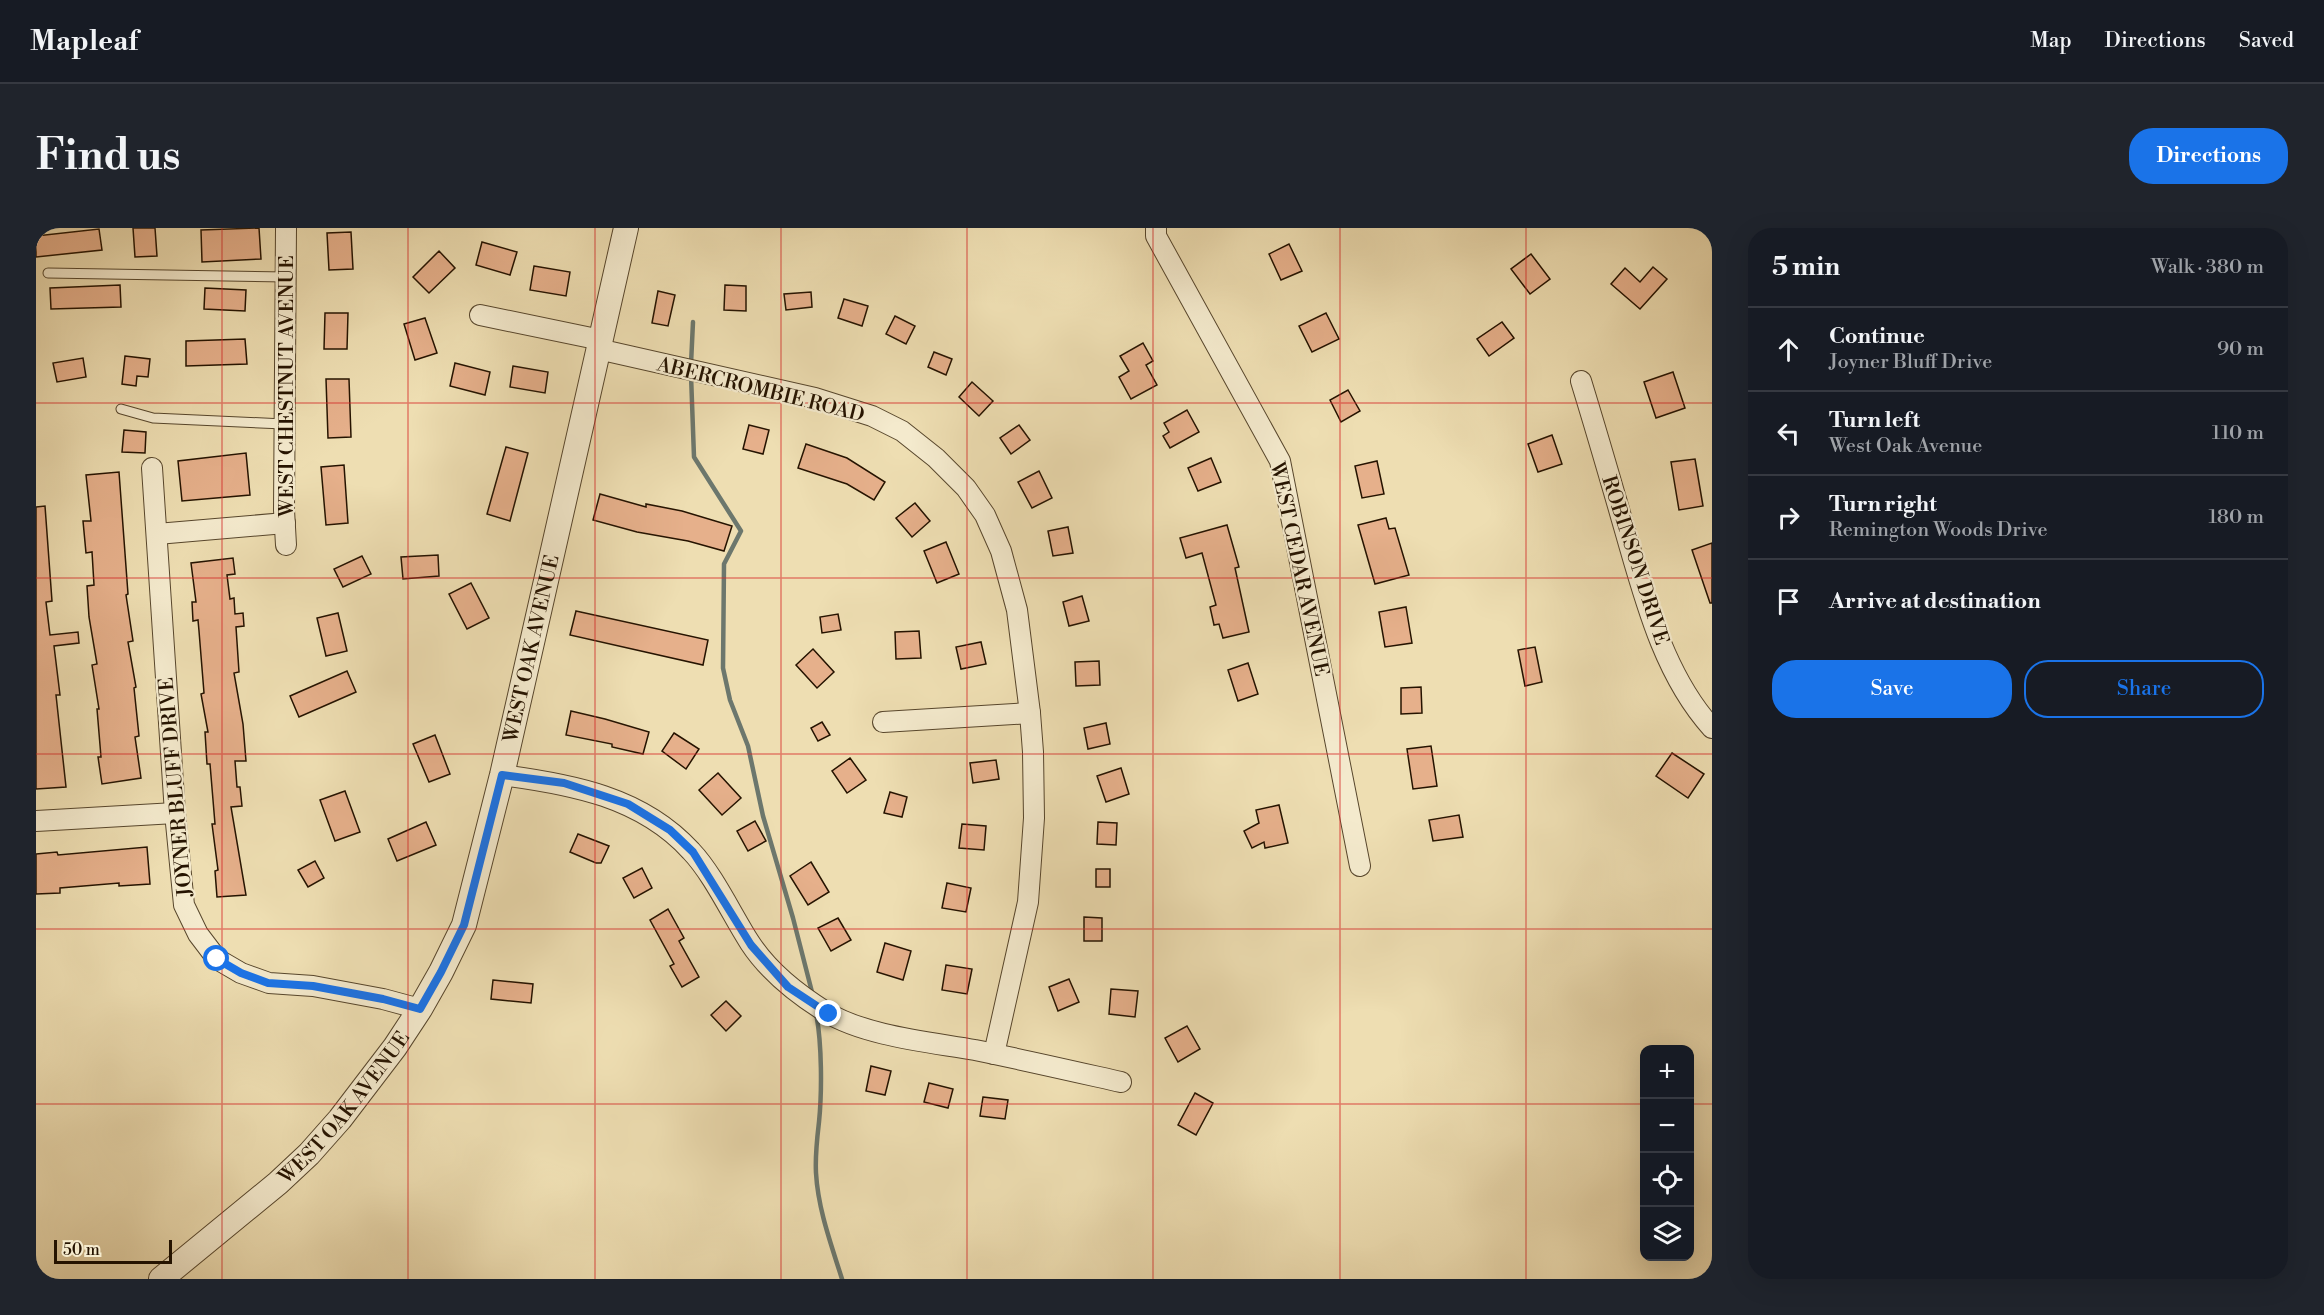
<!DOCTYPE html>
<html lang="en">
<head>
<meta charset="utf-8">
<style>
	body { margin:0; font-family:"Libre Bodoni",serif; background:#20242c; color:#f1f3f6 }
	.controls { position:absolute; right:18px; bottom:18px; display:grid; overflow:hidden; border-radius:12px; box-shadow:0 6px 24px #0002 }
	.controls button { width:54px; height:54px; display:grid; place-items:center; padding:0; border:0; border-bottom:2px solid #363941; background:#171b24; color:#f1f3f6; font:30px sans-serif }
	.scale { position:absolute; left:18px; bottom:15px; width:118px; box-sizing:border-box; padding-left:6px; border:3px solid #251300; border-top:0; font-size:16px; line-height:21px; white-space:nowrap; color:#251300; -webkit-text-stroke:4px #f4eacd; paint-order:stroke }
	.stop { position:absolute; width:18px; height:18px; margin:-14px; border:4px solid #1a73e8; border-radius:50%; background:#fff }
	.stop.end { background:#1a73e8; border-color:#fff; box-shadow:0 2px 6px #0008 }
	.list { margin:0; padding:0; list-style:none }
	h2 { display:flex; justify-content:space-between; align-items:center; height:78px; margin:0; padding:0 24px; font-size:26px }
	h2 small { font-size:20px; font-weight:400; color:#9ea1a6 }
	.list li { display:grid; grid-template-columns:39px 1fr auto; gap:18px; align-items:center; box-sizing:border-box; height:84px; padding:0 24px; border-top:2px solid #363941 }
	.list b { display:block; font-size:22px; white-space:nowrap }
	.list p { margin:0; font-size:20px; white-space:nowrap; color:#9ea1a6 }
	.list em { font-size:20px; font-style:normal; color:#9ea1a6 }
	.actions { display:flex; gap:12px; padding:18px 24px }
	.actions a { flex:1; padding:14px 0; border:2px solid #1a73e8; border-radius:24px; text-align:center; font-size:21px; color:#1a73e8 }
	.actions .main { background:#1a73e8; color:#fff }
	.icon { flex:none; width:33px; height:33px; fill:none; stroke:currentColor; stroke-width:2; stroke-linecap:round; stroke-linejoin:round }
	.map { position:relative; flex:none; width:1676px; height:1051px; overflow:hidden; border-radius:24px }
	header { display:flex; align-items:center; gap:36px; box-sizing:border-box; height:84px; padding:0 30px; background:#171b24; border-bottom:2px solid #363941 }
	header strong { font-size:28px }
	nav { display:flex; gap:33px; margin-inline-start:auto; font-size:21px }
	.intro { display:flex; align-items:center; justify-content:space-between; box-sizing:border-box; height:144px; padding:0 36px }
	h1 { margin:0; font-size:42px }
	.button { padding:15px 27px; border-radius:24px; background:#1a73e8; color:#fff; font-size:21px; font-weight:700 }
	main { display:flex; gap:36px; padding:0 36px }
	aside { flex:1; background:#171b24; border-radius:24px; box-shadow:0 6px 24px #0002 }
	.map>svg:first-child { display:block }
</style>
</head>
<body>
<header>
<strong>Mapleaf</strong>
<nav><a>Map</a><a>Directions</a><a>Saved</a></nav>
</header>
<div class="intro"><h1>Find us</h1><a class="button">Directions</a></div>
<main>
<div class="map">
<svg width="1676" height="1051" viewBox="0 0 1676 1051">
	<rect width="100%" height="100%" fill="#eedeb2"/>
	<filter id="stains"><feTurbulence type="fractalNoise" baseFrequency=".00333" numOctaves="4"/><feColorMatrix values="0 0 0 0 .2 0 0 0 0 .09 0 0 0 0 .02 0 0 0 .5 -.17"/></filter>
	<radialGradient id="worn" r=".72"><stop offset=".6" stop-color="#630" stop-opacity="0"/><stop offset="1" stop-color="#630" stop-opacity=".3"/></radialGradient>
	<g fill="none" stroke-linecap="round" stroke-linejoin="round">
		<g stroke="#6c776d" stroke-width="4.5">
			<path d="M655 136 657 94"/>
			<path d="M655 147 658 229 705 303 688 336 687 440 694 472 712 518 727 588 757 690 777 768"/>
			<path d="M780 785C786 815 786 864 783 894 781 911 779 927 780 945 782 981 795 1016 806 1051"/>
		</g>
	</g>
	<g fill="#e6b08b" stroke="#251300" stroke-width="1.5">
		<path d="M97 0H119L121 28 99 29Z"/>
		<path d="M223 0 225 31 166 34 165 2Z"/>
		<path d="M63 1 66 22 0 29V8Z"/>
		<path d="M315 4 317 41 293 42 291 5Z"/>
		<path d="M446 14 481 24 474 47 440 37Z"/>
		<path d="M1253 16 1266 43 1245 52 1233 26Z"/>
		<path d="M403 23 419 40 393 65 377 49Z"/>
		<path d="M1495 26 1514 51 1494 66 1475 41Z"/>
		<path d="M498 38 534 44 530 68 494 62Z"/>
		<path d="M1617 39 1631 51 1604 81 1575 56 1589 40 1604 54Z"/>
		<path d="M84 57 85 79 15 81 14 60Z"/>
		<path d="M689 57 710 58V83L688 82Z"/>
		<path d="M169 60 210 62 209 83 168 81Z"/>
		<path d="M622 63 639 67 632 98 616 95Z"/>
		<path d="M775 64 776 79 750 82 748 66Z"/>
		<path d="M808 71 832 78 826 98 802 90Z"/>
		<path d="M289 85H312L311 121H288Z"/>
		<path d="M1290 85 1303 111 1276 124 1263 98Z"/>
		<path d="M859 88 879 98 870 116 850 106Z"/>
		<path d="M389 90 401 125 379 132 368 96Z"/>
		<path d="M1466 94 1478 110 1453 128 1441 111Z"/>
		<path d="M209 111 211 136 150 138V113Z"/>
		<path d="M1107 115 1117 133 1110 137 1121 157 1095 171 1083 149 1093 143 1084 128Z"/>
		<path d="M898 124 916 131 910 147 892 139Z"/>
		<path d="M89 128 114 131 112 149 101 148 100 158 86 156Z"/>
		<path d="M47 130 50 149 21 154 17 135Z"/>
		<path d="M419 135 454 144 449 167 414 158Z"/>
		<path d="M477 138 512 144 509 165 474 159Z"/>
		<path d="M1637 144 1649 180 1620 190 1608 154Z"/>
		<path d="M290 151H313L315 209 292 210Z"/>
		<path d="M936 154 957 173 943 188 923 169Z"/>
		<path d="M1312 162 1324 183 1305 194 1294 172Z"/>
		<path d="M1151 182 1163 204 1134 220 1127 208 1133 204 1128 195Z"/>
		<path d="M713 197 733 202 727 226 707 221Z"/>
		<path d="M983 197 994 212 975 226 964 210Z"/>
		<path d="M88 202 110 204 109 225 86 224Z"/>
		<path d="M1516 207 1526 236 1502 244 1492 216Z"/>
		<path d="M770 216 811 230 849 254 838 272 811 256 762 240Z"/>
		<path d="M470 219 492 225 474 293 451 286Z"/>
		<path d="M210 225 214 267 146 273 142 233Z"/>
		<path d="M1175 230 1185 254 1162 263 1152 240Z"/>
		<path d="M1659 231 1667 278 1643 282 1635 234Z"/>
		<path d="M1341 233 1348 266 1326 270 1319 238Z"/>
		<path d="M308 237 312 295 290 297 285 239Z"/>
		<path d="M1003 243 1016 270 996 280 982 254Z"/>
		<path d="M83 244 92 366 90 367 97 413 92 414 100 459 98 460 103 508 99 509 105 550 66 556 62 529H65L61 481H63L56 437 61 436 53 389 51 358 58 357 56 324 50 325 47 293H55L50 247Z"/>
		<path d="M564 266 610 279V276L646 283 696 298 688 323 652 313 601 304 557 292Z"/>
		<path d="M879 275 894 293 876 309 860 290Z"/>
		<path d="M9 278 16 373 10 374 14 407 42 404 43 415 18 418 24 467H20L30 559 0 561V279Z"/>
		<path d="M1350 290 1353 301 1359 300 1373 347 1339 356 1322 297Z"/>
		<path d="M1191 297 1203 339 1199 340 1213 404 1187 410 1183 396 1178 397 1174 379 1180 377 1166 325 1150 330 1144 310Z"/>
		<path d="M1032 299 1037 325 1017 328 1012 303Z"/>
		<path d="M910 314 923 346 901 355 888 323Z"/>
		<path d="M1676 315V375H1674L1656 322Z"/>
		<path d="M402 327 403 348 367 351 365 329Z"/>
		<path d="M326 328 335 346 307 359 298 341Z"/>
		<path d="M197 330 199 346 191 347 194 371 198 370 199 386 207 385 208 398 200 399 203 444 198 445 207 496 210 533H199L201 559H204L206 578 195 579 210 667 181 669 179 643 182 642 176 596H179L174 536H171L169 504H172L165 466 168 465 163 403 162 392 157 393 156 374H160L155 335Z"/>
		<path d="M435 355 453 390 431 401 413 366Z"/>
		<path d="M1046 368 1053 393 1033 398 1027 374Z"/>
		<path d="M1370 379 1376 415 1349 419 1343 384Z"/>
		<path d="M540 383 672 412 667 437 534 407Z"/>
		<path d="M302 385 311 423 290 428 281 390Z"/>
		<path d="M802 386 805 402 786 405 784 389Z"/>
		<path d="M883 403 885 430 860 431 859 404Z"/>
		<path d="M945 414 950 436 925 441 920 419Z"/>
		<path d="M1499 419 1506 454 1489 458 1482 422Z"/>
		<path d="M777 421 798 444 781 460 760 437Z"/>
		<path d="M1063 433 1064 457 1040 458 1039 434Z"/>
		<path d="M1212 435 1222 466 1202 473 1192 442Z"/>
		<path d="M311 443 320 464 263 489 254 468Z"/>
		<path d="M1385 459 1386 485 1365 486V460Z"/>
		<path d="M535 483 569 491 613 504 607 526 576 519V516L530 507Z"/>
		<path d="M786 494 794 507 782 513 775 500Z"/>
		<path d="M1070 495 1074 516 1052 521 1048 500Z"/>
		<path d="M638 505 663 521 650 541 626 523Z"/>
		<path d="M399 507 414 546 393 554 377 516Z"/>
		<path d="M1395 518 1401 558 1377 561 1371 521Z"/>
		<path d="M1636 525 1668 546 1652 570 1620 548Z"/>
		<path d="M814 530 830 552 811 565 796 543Z"/>
		<path d="M960 532 963 551 937 555 934 535Z"/>
		<path d="M1085 540 1093 566 1070 574 1061 548Z"/>
		<path d="M682 545 705 570 686 587 663 562Z"/>
		<path d="M309 563 324 604 299 613 284 572Z"/>
		<path d="M854 564 871 569 866 589 848 585Z"/>
		<path d="M1243 577 1252 615 1229 620 1228 614 1216 620 1208 603 1223 595 1220 582Z"/>
		<path d="M1423 587 1427 609 1397 613 1393 592Z"/>
		<path d="M719 593 730 613 712 623 701 603Z"/>
		<path d="M390 594 400 617 361 633 352 611Z"/>
		<path d="M1062 594 1081 595 1080 617 1061 616Z"/>
		<path d="M926 596 950 598 948 622 923 620Z"/>
		<path d="M542 606 573 618 565 635H560L534 624Z"/>
		<path d="M111 619 114 656 83 658V655L24 660V665L0 666V626L21 624 22 627Z"/>
		<path d="M279 633 288 650 272 659 262 642Z"/>
		<path d="M775 634 793 664 772 677 754 648Z"/>
		<path d="M606 640 616 660 598 670 587 650Z"/>
		<rect x="1060" y="641" width="14" height="18"/>
		<path d="M911 655 935 660 930 684 906 680Z"/>
		<path d="M632 681 648 710 643 713 663 749 646 759 634 738 638 736 614 692Z"/>
		<path d="M1048 689 1066 690V713H1048Z"/>
		<path d="M802 690 815 712 795 723 782 700Z"/>
		<path d="M849 715 875 723 867 752 841 744Z"/>
		<path d="M910 737 936 741 931 766 906 762Z"/>
		<path d="M1033 751 1043 774 1022 783 1013 759Z"/>
		<path d="M457 752 497 756 495 775 455 771Z"/>
		<path d="M1075 761 1102 763 1099 789 1073 786Z"/>
		<path d="M690 773 705 788 690 803 675 787Z"/>
		<path d="M1151 798 1164 821 1142 834 1129 810Z"/>
		<path d="M835 838 855 843 849 867 830 863Z"/>
		<path d="M893 855 917 861 912 880 888 874Z"/>
		<path d="M1159 865 1177 875 1160 907 1142 897Z"/>
		<path d="M947 869 972 872 969 891 944 888Z"/>
	</g>
	<g fill="none" stroke-linecap="round" stroke-linejoin="round">
		<defs>
			<g id="service">
				<path d="M12 45 250 49"/>
				<path d="M85 181 117 190 248 196"/>
			</g>
			<g id="minor">
				<path d="M250 0 248 282 250 317"/>
				<path d="M1120 0V8L1244 233 1324 638"/>
				<path d="M444 87 565 112"/>
				<path d="M562 121 779 170 836 188 866 203 900 230 930 260 949 287 965 323 981 382 994 485 997 524 998 590 992 674 958 826"/>
				<path d="M1545 153C1560 202 1574 250 1588 299 1608 368 1627 446 1676 500"/>
				<path d="M116 240 139 585 148 677 162 706 181 731 205 745 233 755 277 758 347 771 384 781"/>
				<path d="M121 306 249 295"/>
				<path d="M847 494 994 485"/>
				<path d="M466 547C535 556 606 569 655 623 677 646 696 687 714 715 733 744 761 766 790 784 829 808 894 814 939 822 988 832 1036 843 1085 854"/>
				<path d="M0 593 139 585"/>
			</g>
			<g id="tertiary">
				<path id="s1" d="M125 1051 242 955 273 926 304 891 359 819 384 781 405 744 428 697 466 547 590 0"/>
			</g>
		</defs>
		<use href="#service" stroke="#57462c" stroke-width="11"/>
		<use href="#minor" stroke="#57462c" stroke-width="22"/>
		<use href="#tertiary" stroke="#57462c" stroke-width="26"/>
		<use href="#service" stroke="#f4eacd" stroke-width="9"/>
		<use href="#minor" stroke="#f4eacd" stroke-width="20"/>
		<use href="#tertiary" stroke="#f4eacd" stroke-width="24"/>
	</g>
	<g fill="none" stroke-linecap="round" stroke-linejoin="round">
		<path stroke="#1a73e8" stroke-width="8" d="M181 731 205 745 232 755 277 758 347 771 384 781 405 744 428 697 466 547 528 555 592 576 634 602 657 624 715 717 752 759 793 786"/>
	</g>
	<path fill="none" stroke="#d62828" stroke-width="1.5" stroke-opacity="0.55" d="M186 0V1051M372 0V1051M559 0V1051M745 0V1051M931 0V1051M1117 0V1051M1304 0V1051M1490 0V1051M0 175H1676M0 350H1676M0 526H1676M0 701H1676M0 876H1608M1654 876H1676"/>
	<g text-anchor="middle" stroke-width="4.5" stroke-linejoin="round" paint-order="stroke">
		<g font-size="20" fill="#251300" stroke="#f4eacd">
			<text transform="translate(250 158) rotate(-90)" y="7">WEST CHESTNUT AVENUE</text>
			<text transform="translate(725 161) rotate(14)" y="7">ABERCROMBIE ROAD</text>
			<text transform="translate(1600 332) rotate(72)" y="7">ROBINSON DRIVE</text>
			<text transform="translate(1264 341) rotate(78)" y="7">WEST CEDAR AVENUE</text>
			<text dy="7" stroke="none"><textPath href="#s1" startOffset="756">WEST OAK AVENUE</textPath></text>
			<text transform="translate(139 559) rotate(-95)" y="7">JOYNER BLUFF DRIVE</text>
			<text dy="7" stroke="none"><textPath href="#s1" startOffset="252">WEST OAK AVENUE</textPath></text>
		</g>
	</g>
	<rect width="100%" height="100%" filter="url(#stains)"/>
	<rect width="100%" height="100%" fill="url(#worn)"/>
</svg>
<div class="controls">
<button>+</button>
<button>−</button>
<button><svg class="icon" aria-label="locate" viewBox="0 0 24 24"><circle cx="12" cy="12" r="6"/><path d="M12 2v4M12 18v4M2 12h4M18 12h4"/></svg></button>
<button><svg class="icon" aria-label="layers" viewBox="0 0 24 24"><path d="M12 4l9 5-9 5-9-5zM3 14l9 5 9-5"/></svg></button>
</div>
<div class="scale">50 m</div>
<div class="stop" style="left:181px;top:731px"></div>
<div class="stop end" style="left:793px;top:786px"></div>
</div>
<aside>
<h2>5 min<small>Walk · 380 m</small></h2>
<ul class="list">
<li><svg class="icon" aria-label="ahead" viewBox="0 0 24 24"><path d="M12 20V5M6 11l6-6 6 6"/></svg><div><b>Continue</b><p>Joyner Bluff Drive</p></div><em>90 m</em></li>
<li><svg class="icon" aria-label="left" viewBox="0 0 24 24"><path d="M17 20v-9H6M10 6l-5 5 5 5"/></svg><div><b>Turn left</b><p>West Oak Avenue</p></div><em>110 m</em></li>
<li><svg class="icon" aria-label="right" viewBox="0 0 24 24"><path d="M7 20v-9h11M14 6l5 5-5 5"/></svg><div><b>Turn right</b><p>Remington Woods Drive</p></div><em>180 m</em></li>
<li><svg class="icon" aria-label="arrive" viewBox="0 0 24 24"><path d="M6 21V4h12l-3 4 3 4H6"/></svg><div><b>Arrive at destination</b></div></li>
</ul>
<div class="actions"><a class="main">Save</a><a>Share</a></div>
</aside>
</main>
</body>
</html>
